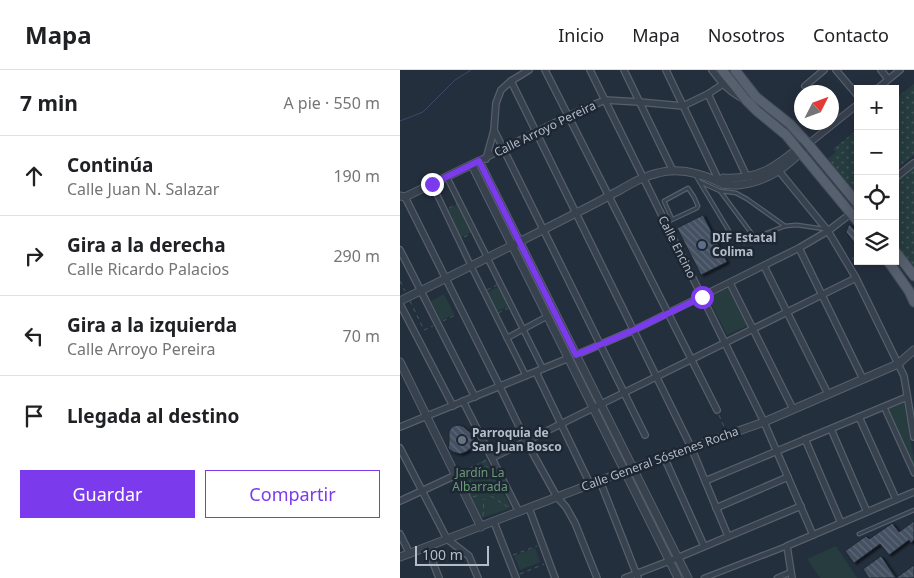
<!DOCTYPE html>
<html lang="es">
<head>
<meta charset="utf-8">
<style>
	body { margin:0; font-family:"Noto Sans",sans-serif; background:#f6f6f6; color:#202124 }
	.controls { position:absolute; right:15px; top:15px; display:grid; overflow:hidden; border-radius:0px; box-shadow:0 2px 12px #0003 }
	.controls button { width:45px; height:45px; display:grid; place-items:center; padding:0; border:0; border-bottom:1px solid #e0e0e0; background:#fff; color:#202124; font:25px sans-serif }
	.compass { position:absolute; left:394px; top:15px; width:45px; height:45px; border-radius:50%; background:#fff; box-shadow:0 2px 12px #0003; rotate:48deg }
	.scale { position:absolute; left:15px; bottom:12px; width:74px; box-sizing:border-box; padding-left:5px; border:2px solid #b4bcc9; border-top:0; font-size:14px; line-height:18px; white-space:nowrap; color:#b4bcc9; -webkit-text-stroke:4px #1d2633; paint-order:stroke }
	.stop { position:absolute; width:15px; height:15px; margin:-11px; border:4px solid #7c3aed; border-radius:50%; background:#fff }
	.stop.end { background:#7c3aed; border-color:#fff; box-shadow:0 1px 5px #0008 }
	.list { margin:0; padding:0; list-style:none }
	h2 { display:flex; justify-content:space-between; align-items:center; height:65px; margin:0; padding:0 20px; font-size:21px }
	h2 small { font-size:16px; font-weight:400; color:#757577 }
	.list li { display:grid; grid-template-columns:32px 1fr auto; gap:15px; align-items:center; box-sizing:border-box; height:80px; padding:0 20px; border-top:1px solid #e0e0e0 }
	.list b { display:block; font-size:19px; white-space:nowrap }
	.list p { margin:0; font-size:16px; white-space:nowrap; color:#757577 }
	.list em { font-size:16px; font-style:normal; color:#757577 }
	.actions { display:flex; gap:10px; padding:15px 20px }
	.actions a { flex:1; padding:11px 0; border:1px solid #7c3aed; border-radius:0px; text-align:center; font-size:18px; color:#7c3aed }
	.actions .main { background:#7c3aed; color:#fff }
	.icon { flex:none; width:28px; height:28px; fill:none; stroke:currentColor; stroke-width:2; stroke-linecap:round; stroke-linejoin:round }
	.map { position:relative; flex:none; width:514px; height:508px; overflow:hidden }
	header { display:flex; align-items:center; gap:30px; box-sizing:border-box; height:70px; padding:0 25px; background:#fff; border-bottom:1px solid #e0e0e0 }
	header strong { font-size:24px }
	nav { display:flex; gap:28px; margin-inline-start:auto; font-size:18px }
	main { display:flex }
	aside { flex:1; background:#fff }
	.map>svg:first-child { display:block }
</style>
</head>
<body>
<header>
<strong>Mapa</strong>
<nav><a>Inicio</a><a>Mapa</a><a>Nosotros</a><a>Contacto</a></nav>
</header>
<main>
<aside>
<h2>7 min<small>A pie · 550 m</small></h2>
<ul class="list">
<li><svg class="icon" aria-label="ahead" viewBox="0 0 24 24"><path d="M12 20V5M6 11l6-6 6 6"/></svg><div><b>Continúa</b><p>Calle Juan N. Salazar</p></div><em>190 m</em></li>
<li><svg class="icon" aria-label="right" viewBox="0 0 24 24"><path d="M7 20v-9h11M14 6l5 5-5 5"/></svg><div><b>Gira a la derecha</b><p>Calle Ricardo Palacios</p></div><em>290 m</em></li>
<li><svg class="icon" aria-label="left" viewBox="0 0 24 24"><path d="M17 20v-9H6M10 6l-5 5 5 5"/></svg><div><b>Gira a la izquierda</b><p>Calle Arroyo Pereira</p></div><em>70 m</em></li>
<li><svg class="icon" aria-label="arrive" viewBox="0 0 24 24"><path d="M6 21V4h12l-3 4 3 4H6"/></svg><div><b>Llegada al destino</b></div></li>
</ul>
<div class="actions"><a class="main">Guardar</a><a>Compartir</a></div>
</aside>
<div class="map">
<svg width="514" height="508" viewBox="0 0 514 508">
	<defs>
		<pattern id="grass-dots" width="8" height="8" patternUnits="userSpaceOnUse" patternTransform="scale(1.25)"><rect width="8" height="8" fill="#263c3f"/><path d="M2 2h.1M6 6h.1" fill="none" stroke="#435659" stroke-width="1.8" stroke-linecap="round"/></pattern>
		<pattern id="building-back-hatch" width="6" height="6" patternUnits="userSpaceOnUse" patternTransform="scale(1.25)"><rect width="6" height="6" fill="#455162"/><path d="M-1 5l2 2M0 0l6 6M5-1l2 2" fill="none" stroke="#5d6877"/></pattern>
		<filter id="shadow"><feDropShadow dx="2.5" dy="1.5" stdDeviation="1" flood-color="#0009"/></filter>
	</defs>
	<rect width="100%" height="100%" fill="#242f3e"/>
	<g fill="url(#grass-dots)">
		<path d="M514 14V85L495 100V29Z"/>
		<path d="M458 59V128L425 91 436 82 433 79Z"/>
		<path d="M514 98V201L495 177V113Z"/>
	</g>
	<g fill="#263c3f">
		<path d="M58 134 72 162 60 168 46 140Z"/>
		<path d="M99 216 109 236 96 242 86 223Z"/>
		<path d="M328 218 347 256 327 265 308 227Z"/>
		<path d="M44 224 54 244 41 251 31 231Z"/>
		<path d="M504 333 514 389V398L487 340Z"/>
		<path d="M86 389 111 438 82 448 58 402Z"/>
		<path d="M436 476 457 508H420L407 489Z"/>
		<path d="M135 478 140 492 120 500 114 486Z"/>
	</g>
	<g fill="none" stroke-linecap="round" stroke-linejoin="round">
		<path stroke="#394c67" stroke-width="1" d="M0 51 23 42 55 10 71 0"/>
	</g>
	<g fill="url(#building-back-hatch)" stroke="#1f2835" filter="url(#shadow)">
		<path d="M303 145 327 192 301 205 277 158Z"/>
		<path d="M449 154 458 164V178L446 162Z"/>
		<path d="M59 355 64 357 74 366 75 373 71 378 66 382 60 384 53 382 48 378 49 373V361L53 356Z"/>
		<path d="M514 451V470L511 473 509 470 489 485 480 474 454 493 445 481 466 466 469 469 491 454 492 453 499 462Z"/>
		<path d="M481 486 496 508 514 495V508H469L463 499Z"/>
	</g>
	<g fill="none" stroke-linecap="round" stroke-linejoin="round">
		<defs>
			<g id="service">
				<path d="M296 106 332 166 344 172 385 156 397 155 424 159"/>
				<path d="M300 112 320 121 336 123 347 129 385 156"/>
				<path d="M320 121 355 168"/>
				<path d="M267 152 297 138 298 136 294 127 288 118 264 131 272 149"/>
				<path d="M459 464 514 440"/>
			</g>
			<g id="pedestrian">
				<path d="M47 107 143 299"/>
				<path d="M32 114 71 196 126 306"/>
				<path d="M107 268 148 246"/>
				<path d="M484 337 514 403"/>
				<path d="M304 508 387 476"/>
				<path d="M377 508 391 502"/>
			</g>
			<g id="minor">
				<path d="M145 0 317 340"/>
				<path d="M190 0 364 352 413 465"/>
				<path d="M224 0 273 101"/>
				<path d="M266 0 319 111"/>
				<path d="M312 0C321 12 330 23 344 29"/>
				<path d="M436 0 458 26"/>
				<path d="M481 0 488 9"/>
				<path d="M111 11 291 377 328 466"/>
				<path d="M477 19 500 0"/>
				<path d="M410 22 405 16 424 0"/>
				<path d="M308 24 347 107"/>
				<path d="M94 60 245 365"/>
				<path d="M409 75 412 71 458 34"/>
				<path d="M86 89 94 60 96 33 101 20 111 11 129 0"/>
				<path d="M79 91 168 46 205 30 239 32 283 36 308 24 323 14"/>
				<path d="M379 101 428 161 456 208 504 306 514 367"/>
				<path d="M495 108 514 93"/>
				<path d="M5 127 100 317 126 371 157 427 166 437 175 453 197 508"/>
				<path d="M399 178 463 309"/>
				<path d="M0 180 75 327"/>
				<path d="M364 196 428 324"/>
				<path d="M330 213 393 339"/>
				<path d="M0 234 53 336"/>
				<path d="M176 285 234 260 399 178 428 161 458 138"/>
				<path d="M136 302 190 414"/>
				<path d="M63 331 119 442"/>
				<path d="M459 347 496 429"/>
				<path d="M0 357 169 288"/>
				<path d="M431 359 467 442"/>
				<path d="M405 369 441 453"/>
				<path d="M0 378 47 469 69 486 78 508"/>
				<path d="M264 387 304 476"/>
				<path d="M92 388 456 208"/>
				<path d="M200 411 238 508"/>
				<path d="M305 411 507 327"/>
				<path d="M0 431 56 405"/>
				<path d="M129 438 155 508"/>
				<path d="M316 438 388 407"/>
				<path d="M94 452 116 508"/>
				<path d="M0 464 10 484"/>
				<path d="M27 477 39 508"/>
				<path d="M225 508 277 488 401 436"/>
				<path d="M392 508 387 476 514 422"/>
			</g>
			<g id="tertiary">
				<path d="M72 95 278 508"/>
				<path d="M319 111 323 108C361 110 378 95 406 72"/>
				<path d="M0 126 5 127 79 91 288 508"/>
				<path d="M0 231C59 202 118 173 176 143 191 136 205 128 220 120 232 113 244 106 258 103 280 97 303 104 323 114 328 115 334 115 338 115 369 112 387 96 409 75"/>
				<path d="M0 292 81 457"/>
				<path d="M0 487 233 398 364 352 498 294 514 280"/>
			</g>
			<g id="primary">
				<path d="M322 0 346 30 357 41 386 65 458 152"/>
				<path d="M335 0 356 27 390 54 409 75 458 134"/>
				<path d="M495 181 514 206"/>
				<path d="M488 191 509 221 514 232"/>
			</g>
		</defs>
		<use href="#service" stroke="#565f6c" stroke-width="5"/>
		<use href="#pedestrian" stroke="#565f6c" stroke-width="7"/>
		<use href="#minor" stroke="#565f6c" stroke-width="8"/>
		<use href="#tertiary" stroke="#565f6c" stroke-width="9"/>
		<use href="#primary" stroke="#414a57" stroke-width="11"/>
		<g stroke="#44595c" stroke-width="1" stroke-dasharray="4 4" stroke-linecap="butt">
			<path d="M49 138 57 134"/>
			<path d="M64 167 71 164"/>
			<path d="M452 189 458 185"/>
			<path d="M0 211 5 221"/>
			<path d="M87 220 97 215"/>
			<path d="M10 231 24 260 33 256"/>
			<path d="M98 243 108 238"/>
			<path d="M43 251 57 244"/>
			<path d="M319 345 325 359"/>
			<path d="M61 403 87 390"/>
			<path d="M85 416 87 396"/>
			<path d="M80 418 63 407 87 395"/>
			<path d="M91 419 98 416"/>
			<path d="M91 426 108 437"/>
			<path d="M73 427 79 425"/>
			<path d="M83 446 84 429"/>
			<path d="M113 485 137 476"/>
			<path d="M120 504 144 494"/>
		</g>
		<use href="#service" stroke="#38414e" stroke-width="2.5"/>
		<use href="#pedestrian" stroke="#38414e" stroke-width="4.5"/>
		<use href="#minor" stroke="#38414e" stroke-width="5.5"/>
		<use href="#tertiary" stroke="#38414e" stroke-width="7"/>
		<use href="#primary" stroke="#56606e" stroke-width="9"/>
	</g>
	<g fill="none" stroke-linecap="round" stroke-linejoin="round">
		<path stroke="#7c3aed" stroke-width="6" d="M32 114 79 91 176 285 234 260 302 227"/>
	</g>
	<circle fill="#5c6f8a" stroke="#1d2633" stroke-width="2" cx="302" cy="175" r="5"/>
	<circle fill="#6b7280" stroke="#1d2633" stroke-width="2" cx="62" cy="370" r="5"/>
	<g text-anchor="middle" stroke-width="5" stroke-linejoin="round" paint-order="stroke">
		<g font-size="12" fill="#b4bcc9" stroke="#1d2633">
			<text transform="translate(145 59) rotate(-26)" y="4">Calle Arroyo Pereira</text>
			<text transform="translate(277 177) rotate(63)" y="4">Calle Encino</text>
			<text transform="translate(260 389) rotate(-20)" y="4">Calle General Sóstenes Rocha</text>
		</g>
		<g font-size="12" font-weight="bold" fill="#b4bcc9" stroke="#1d2633" text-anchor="start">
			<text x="312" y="172">DIF Estatal<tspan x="312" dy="14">Colima</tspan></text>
			<text x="72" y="367">Parroquia de<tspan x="72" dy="14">San Juan Bosco</tspan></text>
		</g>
		<g font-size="12" fill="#6b9a76" stroke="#1d2633">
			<text x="80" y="407">Jardín La<tspan x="80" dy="14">Albarrada</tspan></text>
		</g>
	</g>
</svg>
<div class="controls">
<button>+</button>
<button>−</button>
<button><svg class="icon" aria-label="locate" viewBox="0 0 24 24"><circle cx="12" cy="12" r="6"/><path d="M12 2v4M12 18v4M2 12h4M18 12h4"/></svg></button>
<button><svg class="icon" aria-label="layers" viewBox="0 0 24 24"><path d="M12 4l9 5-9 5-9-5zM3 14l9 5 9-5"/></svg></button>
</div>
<svg class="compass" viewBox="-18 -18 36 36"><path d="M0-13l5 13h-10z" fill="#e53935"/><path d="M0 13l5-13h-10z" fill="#757577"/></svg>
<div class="scale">100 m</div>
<div class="stop" style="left:302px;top:227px"></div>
<div class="stop end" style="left:32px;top:114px"></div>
</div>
</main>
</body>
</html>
